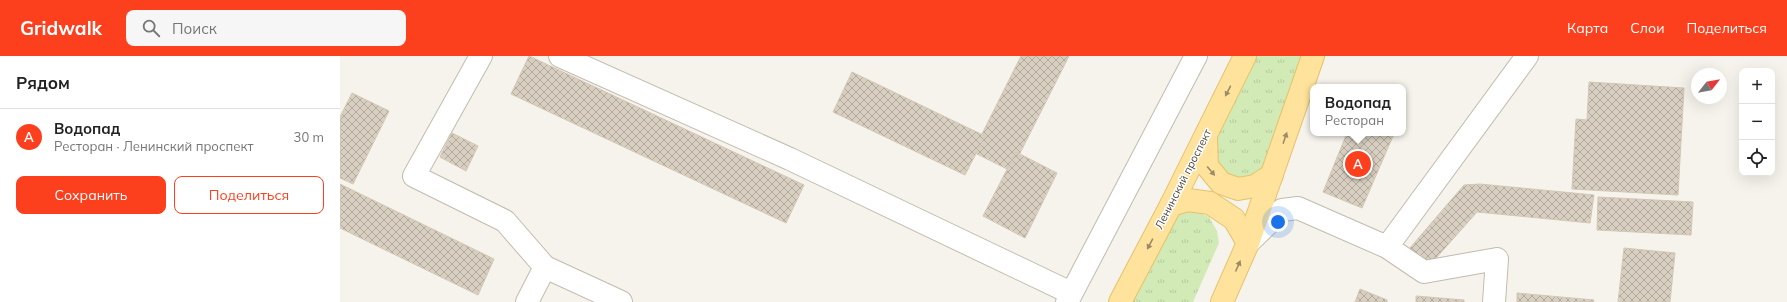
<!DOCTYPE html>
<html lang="ru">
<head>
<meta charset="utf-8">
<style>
	body { margin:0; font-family:Mulish,sans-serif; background:#f6f6f6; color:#222 }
	.controls { position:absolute; right:12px; top:12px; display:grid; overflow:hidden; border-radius:8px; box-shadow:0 4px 16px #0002 }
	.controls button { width:36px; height:36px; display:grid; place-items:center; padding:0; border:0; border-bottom:1px solid #e0e0e0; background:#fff; color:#222; font:20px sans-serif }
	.compass { position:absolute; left:1351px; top:12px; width:36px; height:36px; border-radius:50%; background:#fff; box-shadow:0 4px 16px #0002; rotate:59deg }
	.you { position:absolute; left:938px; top:166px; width:14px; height:14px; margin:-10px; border:3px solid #fff; border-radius:50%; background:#1a73e8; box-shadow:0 0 0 6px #1a73e833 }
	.badge { display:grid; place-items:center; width:26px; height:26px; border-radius:50%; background:#fc3f1d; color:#fff; font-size:13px; font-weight:700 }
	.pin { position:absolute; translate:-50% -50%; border:2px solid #fff; box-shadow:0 1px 4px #0006 }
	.popup { position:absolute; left:970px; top:28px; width:96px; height:52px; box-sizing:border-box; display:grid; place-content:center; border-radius:8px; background:#fff; filter:drop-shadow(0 1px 3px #0005); font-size:13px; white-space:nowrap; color:#767676 }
	.popup b { font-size:15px; color:#222 }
	.popup::after { content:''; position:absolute; left:50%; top:100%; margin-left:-8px; border:8px solid transparent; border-top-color:#fff }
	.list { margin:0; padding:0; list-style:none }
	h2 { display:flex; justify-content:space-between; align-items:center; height:52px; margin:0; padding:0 16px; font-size:17px }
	h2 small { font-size:13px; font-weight:400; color:#767676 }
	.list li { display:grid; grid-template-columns:26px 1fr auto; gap:12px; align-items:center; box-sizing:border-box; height:56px; padding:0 16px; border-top:1px solid #e0e0e0 }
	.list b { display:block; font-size:15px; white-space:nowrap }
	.list p { margin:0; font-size:13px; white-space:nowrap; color:#767676 }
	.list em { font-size:13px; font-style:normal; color:#767676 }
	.actions { display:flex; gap:8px; padding:12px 16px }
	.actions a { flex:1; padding:9px 0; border:1px solid #fc3f1d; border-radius:8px; text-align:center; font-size:14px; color:#fc3f1d }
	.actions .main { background:#fc3f1d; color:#fff }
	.icon { flex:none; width:22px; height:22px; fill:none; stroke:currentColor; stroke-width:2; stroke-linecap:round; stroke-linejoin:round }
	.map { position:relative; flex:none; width:1447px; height:246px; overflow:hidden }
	header { display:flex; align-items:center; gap:24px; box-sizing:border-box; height:56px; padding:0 20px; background:#fc3f1d; color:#fff }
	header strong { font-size:19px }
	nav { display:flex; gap:22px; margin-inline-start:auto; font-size:14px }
	.search { width:280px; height:36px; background:#f6f6f6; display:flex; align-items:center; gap:10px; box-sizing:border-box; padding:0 14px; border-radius:8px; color:#767676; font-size:15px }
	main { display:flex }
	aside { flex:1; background:#fff }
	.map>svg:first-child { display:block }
</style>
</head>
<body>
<header>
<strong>Gridwalk</strong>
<div class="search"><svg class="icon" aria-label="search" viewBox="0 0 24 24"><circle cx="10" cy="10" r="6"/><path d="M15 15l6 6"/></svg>Поиск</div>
<nav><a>Карта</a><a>Слои</a><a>Поделиться</a></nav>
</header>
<main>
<aside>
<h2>Рядом<small></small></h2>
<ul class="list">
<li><span class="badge">A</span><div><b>Водопад</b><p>Ресторан · Ленинский проспект</p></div><em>30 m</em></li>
</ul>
<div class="actions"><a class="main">Сохранить</a><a>Поделиться</a></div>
</aside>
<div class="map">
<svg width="1447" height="246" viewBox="0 0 1447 246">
	<defs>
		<pattern id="grass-tufts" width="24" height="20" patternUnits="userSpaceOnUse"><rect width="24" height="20" fill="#d2eab5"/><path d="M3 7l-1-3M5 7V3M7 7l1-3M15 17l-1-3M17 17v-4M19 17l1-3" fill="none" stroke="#b6ca9c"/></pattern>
		<pattern id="building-cross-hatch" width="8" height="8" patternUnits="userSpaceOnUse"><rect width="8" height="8" fill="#d8cfc1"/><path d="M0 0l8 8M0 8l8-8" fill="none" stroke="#b1aa9e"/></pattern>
	</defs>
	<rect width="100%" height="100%" fill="#f6f3ec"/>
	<g fill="url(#grass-tufts)">
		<path d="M914 0H968L922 117 908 122 892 123 873 103 875 84Z"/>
		<path d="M835 151 858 156 869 161 877 175 879 187 853 246H785Z"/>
	</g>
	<g fill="url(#building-cross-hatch)" stroke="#d3c7b4">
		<path d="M189 0 464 129 446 167 171 38Z"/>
		<path d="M681 0H729L671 115 633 96Z"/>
		<path d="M512 16 645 80 625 119 493 56Z"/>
		<path d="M1249 26 1344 32 1338 139 1232 133 1236 63 1247 64Z"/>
		<path d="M12 37 49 55 13 128 0 122V61Z"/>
		<path d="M112 77 138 90 126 115 100 101Z"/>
		<path d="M1007 77H1045L1053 80 1022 152 983 136Z"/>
		<path d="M676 96 717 117 685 182 643 160Z"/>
		<path d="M0 128 154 203 138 239 0 172Z"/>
		<path d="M1140 128 1254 139 1250 167 1137 156 1089 210 1069 193 1124 129Z"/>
		<path d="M1258 141 1353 146 1351 179 1257 174Z"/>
		<path d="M1284 192 1335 197 1330 246H1278Z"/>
		<path d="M1020 233 1047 244V246H1015Z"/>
		<path d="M1177 237 1254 244 1253 246H1177Z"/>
		<path d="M1076 240 1124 244V246H1076Z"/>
	</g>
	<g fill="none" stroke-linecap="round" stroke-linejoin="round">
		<defs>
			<g id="minor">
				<path d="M141 0 74 120 165 165 205 211 281 246"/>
				<path d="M220 0 450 103 731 237"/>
				<path d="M908 187 942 154 958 152 1047 191 1084 216 1157 203 1154 246"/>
				<path d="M1047 191 1187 0"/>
				<path d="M187 246 205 211"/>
				<path d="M727 246 856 0"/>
			</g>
			<g id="major">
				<path d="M866 81 867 110 881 127 898 133 915 130 932 119"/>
				<path d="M831 149 848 144 870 147 894 163 908 187"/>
				<path d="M780 246 831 149 905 0"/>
				<path d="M882 246 908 187 973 0"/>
			</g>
		</defs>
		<use href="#minor" stroke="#c2bbae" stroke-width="24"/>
		<use href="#major" stroke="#e6c16a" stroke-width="24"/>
		<use href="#minor" stroke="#fff" stroke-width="22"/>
		<use href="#major" stroke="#ffe39c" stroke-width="22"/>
	</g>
	<defs><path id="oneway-solid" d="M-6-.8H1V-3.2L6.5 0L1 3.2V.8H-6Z"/></defs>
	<g fill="#9c8c66">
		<use href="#oneway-solid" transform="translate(888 35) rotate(117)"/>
		<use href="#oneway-solid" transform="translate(945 82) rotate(-71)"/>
		<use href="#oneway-solid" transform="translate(871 115) rotate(50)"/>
		<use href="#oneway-solid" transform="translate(810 188) rotate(118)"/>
		<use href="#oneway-solid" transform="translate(898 210) rotate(-66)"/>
	</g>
	<g text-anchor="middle" stroke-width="3" stroke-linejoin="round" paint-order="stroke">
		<g font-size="11" fill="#4b4439" stroke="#fff">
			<text transform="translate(843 123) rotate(-63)" y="4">Ленинский проспект</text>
		</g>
	</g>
</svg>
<div class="controls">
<button>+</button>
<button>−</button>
<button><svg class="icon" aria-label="locate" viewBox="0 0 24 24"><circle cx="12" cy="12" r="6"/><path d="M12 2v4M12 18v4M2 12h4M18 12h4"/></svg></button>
</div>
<svg class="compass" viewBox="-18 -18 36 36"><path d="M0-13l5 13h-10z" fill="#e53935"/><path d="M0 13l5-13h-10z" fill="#767676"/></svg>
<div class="you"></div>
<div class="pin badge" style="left:1018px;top:108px">A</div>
<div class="popup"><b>Водопад</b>Ресторан</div>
</div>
</main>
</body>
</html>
